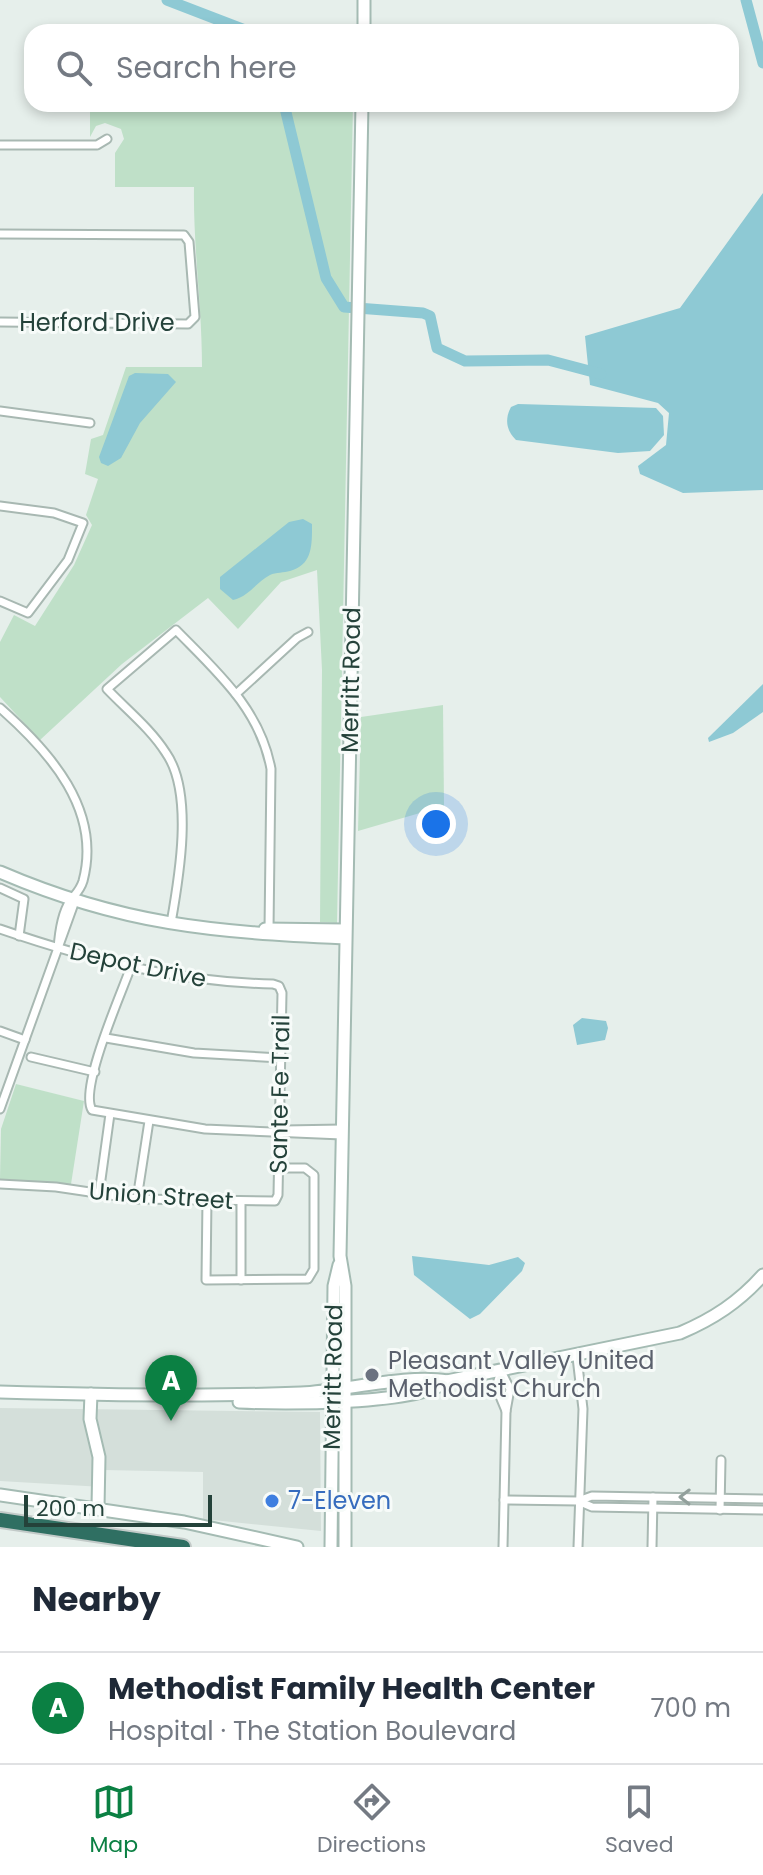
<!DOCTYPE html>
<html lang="en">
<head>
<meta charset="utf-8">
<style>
	body { margin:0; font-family:Poppins,sans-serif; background:#f6f6f7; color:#1f2937 }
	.scale { position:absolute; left:24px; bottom:20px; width:188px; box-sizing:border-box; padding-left:8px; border:4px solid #24423a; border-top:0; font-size:22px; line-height:28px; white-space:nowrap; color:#24423a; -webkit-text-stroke:6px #f7fbf9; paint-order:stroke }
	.you { position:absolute; left:436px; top:824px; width:28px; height:28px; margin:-20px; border:6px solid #fff; border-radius:50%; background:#1a73e8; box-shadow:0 0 0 12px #1a73e833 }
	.badge { display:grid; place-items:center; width:52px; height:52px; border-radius:50%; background:#0b8043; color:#fff; font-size:26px; font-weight:700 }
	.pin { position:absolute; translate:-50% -66px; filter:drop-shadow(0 2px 4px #0008) }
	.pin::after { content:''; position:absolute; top:42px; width:28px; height:24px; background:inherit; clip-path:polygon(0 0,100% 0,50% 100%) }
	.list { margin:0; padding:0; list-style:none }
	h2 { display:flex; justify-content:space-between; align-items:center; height:104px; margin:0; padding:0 32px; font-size:34px }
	h2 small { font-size:26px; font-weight:400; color:#747a83 }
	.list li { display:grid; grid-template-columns:52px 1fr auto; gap:24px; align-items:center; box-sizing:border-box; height:112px; padding:0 32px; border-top:2px solid #e0e1e3 }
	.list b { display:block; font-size:30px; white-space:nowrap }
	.list p { margin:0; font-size:26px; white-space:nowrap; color:#747a83 }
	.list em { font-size:26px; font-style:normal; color:#747a83 }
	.icon { flex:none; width:44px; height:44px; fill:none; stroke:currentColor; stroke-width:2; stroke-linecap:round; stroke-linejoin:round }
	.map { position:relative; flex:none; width:763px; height:1547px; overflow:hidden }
	.search { position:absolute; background:#fff; box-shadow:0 4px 12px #0003; left:24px; right:24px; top:24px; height:88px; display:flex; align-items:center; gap:20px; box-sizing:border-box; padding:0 28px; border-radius:24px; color:#747a83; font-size:30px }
	.sheet { height:216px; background:#fff }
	nav { display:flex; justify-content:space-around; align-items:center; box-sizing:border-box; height:112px; border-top:2px solid #e0e1e3; background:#fff; font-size:22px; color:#747a83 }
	nav a { display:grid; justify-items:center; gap:4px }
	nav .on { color:#0b8043 }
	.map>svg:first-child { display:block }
</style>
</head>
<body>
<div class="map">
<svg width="763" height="1547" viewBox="0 0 763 1547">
	<rect width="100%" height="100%" fill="#e6efeb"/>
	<path fill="#d4dfda" d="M0 1408 320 1412 321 1531 203 1519V1472L104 1470 103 1487 0 1481Z"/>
	<g fill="#bfe0c8">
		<path d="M90 104H353L337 923 320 922 322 670 317 570 281 582 238 629 208 598 122 664 40 740 0 697V642L14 615 35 626 74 565 92 525 86 515 98 479 85 474 91 439 103 435 126 367H202C202 306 193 246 194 187H115V153L124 139 121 129 105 123 96 126 90 137Z"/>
		<path d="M443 705 444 806 358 831 361 717Z"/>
		<path d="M16 1084 84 1101 71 1184 0 1179 1 1129Z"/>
	</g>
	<g fill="#8ec9d4">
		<path d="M763 193V490L683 493 640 474 638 466 666 445 669 413 658 403 590 385 585 336 680 308Z"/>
		<path d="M135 373 168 374 176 382 140 423 121 458 108 466 101 463 99 457 129 376Z"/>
		<path d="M518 404 656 408 663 416 664 435 650 451 618 453 516 440C507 431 504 420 511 407Z"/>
		<path d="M303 519 312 524C312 544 313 565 290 571 284 573 276 572 270 575 256 582 250 596 233 600L220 589V577L289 522Z"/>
		<path d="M763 684V712L733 733 709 742 708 738Z"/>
		<path d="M582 1018 606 1021 608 1028 605 1040 577 1045 573 1025Z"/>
		<path d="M412 1256 489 1265 518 1257 525 1263 522 1271 480 1314 470 1319 414 1275Z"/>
	</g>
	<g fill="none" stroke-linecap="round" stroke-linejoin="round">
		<g stroke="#8ec9d4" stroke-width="11">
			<path d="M167 0 250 32"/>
			<path d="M746 0 763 63"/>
			<path d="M284 104 326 278 344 307 423 313 430 316 437 348 465 361 548 360 601 374"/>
		</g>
		<defs>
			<g id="street">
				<path d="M0 145H97L107 139"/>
				<path d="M0 234 184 235 189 242 195 317 188 324 0 322"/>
				<path d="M0 411 90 423"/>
				<path d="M0 506 54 513 83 523 68 560 28 613 0 601"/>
				<path d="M236 694 297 638 308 632"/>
				<path d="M0 708C50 752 102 810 83 881 80 891 75 894 70 901 62 913 59 934 58 949"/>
				<path d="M0 888 24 899 19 936"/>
				<path d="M171 923C179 878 194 793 166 753 151 729 126 709 107 689L176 630C217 672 260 709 271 769L269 929"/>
				<path d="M0 929C90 960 177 982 273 984L279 986 282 993 278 1195 275 1201 137 1199 56 1187 0 1184"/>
				<path d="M130 969C121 994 79 1089 92 1110L205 1129 342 1135"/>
				<path d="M0 1031 25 1040"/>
				<path d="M106 1038 194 1053 280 1058"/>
				<path d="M31 1057 95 1072"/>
				<path d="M0 1109 76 898"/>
				<path d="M284 1130 342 1129"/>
				<path d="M99 1194 110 1114"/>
				<path d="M137 1199 149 1121"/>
				<path d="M207 1199 206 1280 308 1279 314 1269V1175L305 1168H278"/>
				<path d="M241 1280V1201"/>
				<path d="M577 1357 583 1409 578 1547"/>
				<path d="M501 1371 510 1389 506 1411 496 1387Z"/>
				<path d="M504 1500 578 1501 592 1507 763 1510"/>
				<path d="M578 1501 592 1496 763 1499"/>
				<path d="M720 1510 721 1460"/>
				<path d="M503 1547 506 1411"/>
				<path d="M652 1547 653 1497"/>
			</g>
			<g id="secondary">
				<path d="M364 32V0"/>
				<path d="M0 872C123 925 213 932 345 938"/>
				<path d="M265 929 345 930"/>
				<path d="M0 1392C100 1395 200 1397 301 1393 344 1391 407 1374 447 1381L680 1333C713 1319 739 1302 763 1275"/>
				<path d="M91 1394 90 1419 99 1457 98 1507"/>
				<path d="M239 1402C281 1404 419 1405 447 1381"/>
				<path d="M0 1495 184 1522 297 1547"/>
				<path d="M331 1547 334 1286 339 1265"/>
				<path d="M345 1547V1286L340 1256 362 104"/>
			</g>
			<path id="highway" d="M0 1520 183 1547"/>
		</defs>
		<use href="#street" stroke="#a8b8b2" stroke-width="11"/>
		<use href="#secondary" stroke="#a4bbb3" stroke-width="15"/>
		<use href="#highway" stroke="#c2cac8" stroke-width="18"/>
		<use href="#street" stroke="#fff" stroke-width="7"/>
		<use href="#secondary" stroke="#fff" stroke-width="11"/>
		<use href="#highway" stroke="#2f6f62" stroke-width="14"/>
	</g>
	<defs><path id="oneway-chevron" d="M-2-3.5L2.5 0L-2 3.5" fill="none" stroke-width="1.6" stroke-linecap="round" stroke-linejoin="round" transform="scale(2)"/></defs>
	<use stroke="#92a09c" href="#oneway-chevron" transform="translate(685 1497) rotate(-179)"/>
	<circle fill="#6b7280" stroke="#f7fbf9" stroke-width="3" cx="372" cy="1375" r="8"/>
	<circle fill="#3f7fe0" stroke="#f7fbf9" stroke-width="3" cx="272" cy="1501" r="8"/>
	<g text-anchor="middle" stroke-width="6" stroke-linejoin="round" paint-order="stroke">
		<g font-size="24" fill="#24423a" stroke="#f7fbf9">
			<text x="97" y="331">Herford Drive</text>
			<text transform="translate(351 680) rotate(-89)" y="8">Merritt Road</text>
			<text transform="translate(138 965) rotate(12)" y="8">Depot Drive</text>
			<text transform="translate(280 1094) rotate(-89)" y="8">Sante Fe Trail</text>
			<text transform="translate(161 1196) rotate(4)" y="8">Union Street</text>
			<text transform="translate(333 1377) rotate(-89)" y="8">Merritt Road</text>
		</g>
		<g font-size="24" fill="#5b616d" stroke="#f7fbf9" text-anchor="start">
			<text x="388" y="1369">Pleasant Valley United<tspan x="388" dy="28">Methodist Church</tspan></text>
		</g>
		<g font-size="24" fill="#366cbe" stroke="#f7fbf9" text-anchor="start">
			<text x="288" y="1509">7-Eleven</text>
		</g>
	</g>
</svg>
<div class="scale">200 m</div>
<div class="you"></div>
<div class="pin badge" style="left:171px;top:1421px">A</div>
<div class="search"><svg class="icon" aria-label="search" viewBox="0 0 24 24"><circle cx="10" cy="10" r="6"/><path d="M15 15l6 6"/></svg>Search here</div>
</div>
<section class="sheet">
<h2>Nearby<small></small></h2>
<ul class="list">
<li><span class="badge">A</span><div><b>Methodist Family Health Center</b><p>Hospital · The Station Boulevard</p></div><em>700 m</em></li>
</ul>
</section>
<nav>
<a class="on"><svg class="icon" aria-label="map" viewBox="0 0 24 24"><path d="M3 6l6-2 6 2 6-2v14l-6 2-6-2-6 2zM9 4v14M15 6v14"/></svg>Map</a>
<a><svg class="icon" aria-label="directions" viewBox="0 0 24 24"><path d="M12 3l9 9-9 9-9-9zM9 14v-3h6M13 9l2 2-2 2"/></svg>Directions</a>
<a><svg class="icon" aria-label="saved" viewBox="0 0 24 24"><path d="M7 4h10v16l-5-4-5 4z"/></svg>Saved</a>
</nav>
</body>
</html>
